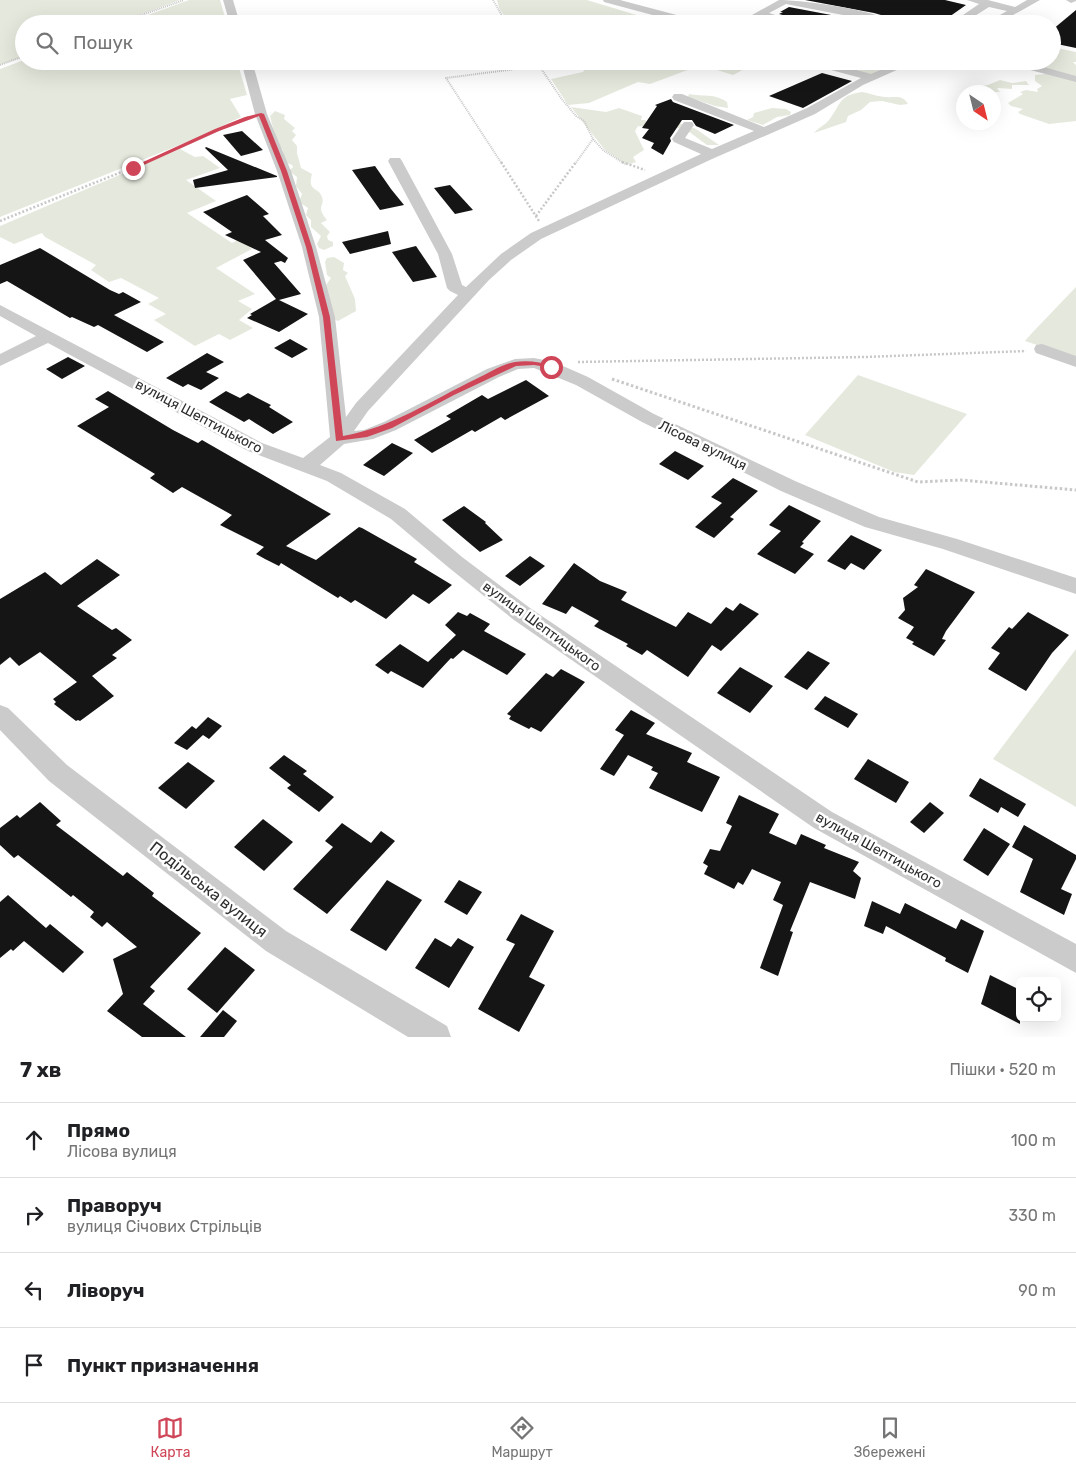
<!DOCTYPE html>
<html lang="uk">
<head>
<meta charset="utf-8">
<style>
	body { margin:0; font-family:Rubik,sans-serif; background:#f6f6f6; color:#202124 }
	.controls { position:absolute; right:15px; bottom:15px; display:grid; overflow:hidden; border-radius:8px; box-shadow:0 5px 20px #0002 }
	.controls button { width:45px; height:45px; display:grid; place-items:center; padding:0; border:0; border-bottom:1px solid #e0e0e0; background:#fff; color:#202124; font:25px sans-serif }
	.compass { position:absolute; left:956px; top:85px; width:45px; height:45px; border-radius:50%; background:#fff; box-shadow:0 5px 20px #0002; rotate:145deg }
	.stop { position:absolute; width:15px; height:15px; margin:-11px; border:4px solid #cf4658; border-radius:50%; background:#fff }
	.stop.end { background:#cf4658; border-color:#fff; box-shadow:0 1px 5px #0008 }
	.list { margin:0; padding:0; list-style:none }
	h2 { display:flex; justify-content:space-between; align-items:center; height:65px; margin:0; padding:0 20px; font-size:21px }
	h2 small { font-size:16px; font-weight:400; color:#757577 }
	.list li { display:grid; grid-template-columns:32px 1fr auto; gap:15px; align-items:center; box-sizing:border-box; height:75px; padding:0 20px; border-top:1px solid #e0e0e0 }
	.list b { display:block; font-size:19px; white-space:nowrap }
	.list p { margin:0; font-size:16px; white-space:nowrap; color:#757577 }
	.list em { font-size:16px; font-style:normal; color:#757577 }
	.icon { flex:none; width:28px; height:28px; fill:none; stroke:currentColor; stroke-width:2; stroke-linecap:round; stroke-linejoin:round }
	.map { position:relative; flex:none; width:1076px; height:1037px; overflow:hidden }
	.search { position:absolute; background:#fff; box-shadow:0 5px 20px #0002; left:15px; right:15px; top:15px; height:55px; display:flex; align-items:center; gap:12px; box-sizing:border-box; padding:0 18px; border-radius:28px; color:#757577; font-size:19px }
	.sheet { height:365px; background:#fff }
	nav { display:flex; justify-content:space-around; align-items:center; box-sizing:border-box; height:70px; border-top:1px solid #e0e0e0; background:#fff; font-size:14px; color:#757577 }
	nav a { display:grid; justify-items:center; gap:2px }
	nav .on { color:#cf4658 }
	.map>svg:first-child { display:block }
</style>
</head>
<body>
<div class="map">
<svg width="1076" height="1037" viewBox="0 0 1076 1037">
	<rect width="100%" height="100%" fill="#fff"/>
	<g fill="#e5e9dd">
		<path d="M0 0H180L115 24H24V57L0 65Z"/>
		<path d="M189 0H220L227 24H123Z"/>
		<path d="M497 0H587L643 17 650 15 683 24H510L499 8Z"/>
		<path d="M1052 47 1076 52V62H1073L1076 65V77L1027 67 1045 63 1041 61H1052Z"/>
		<path d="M24 60 237 61 247 95 230 99 241 117 197 138 0 217V69Z"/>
		<path d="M581 61H751L756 63 733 75 701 65 650 84 638 82 589 103 568 105 551 79 583 72 586 67Z"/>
		<path d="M822 61H857L887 70 876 75 854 71Z"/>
		<path d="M1046 74 1076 78V121L1049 124 1020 114 1018 112 1023 109 1011 106 1008 103 1023 94 1020 92 1026 90 1038 92 1037 89 1042 86 1035 81V75Z"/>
		<path d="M1000 80 1012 83 1026 81 1029 85H1012V89L997 88 1000 92H988L976 87 988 85Z"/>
		<path d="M862 92C870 93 878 97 886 97 895 98 902 94 908 104L900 105 882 101 870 102 861 110 848 116 846 122 814 133C818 128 825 125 829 120 841 105 838 95 862 92Z"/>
		<path d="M689 94C703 97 715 93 727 102L728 108 715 106 688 97Z"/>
		<path d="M571 107 606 112 619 108 642 116 641 120H645L648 123 673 121 696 129 719 145H707L688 131 670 126 652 128 638 126 635 131 644 150 633 157 636 162 627 165 605 150Z"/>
		<path d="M772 108 786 109 791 112 790 115 777 117 763 125 747 120 753 117 754 113Z"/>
		<path d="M275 111 285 115 284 119 295 128 292 131 296 135 292 140 297 146V153L301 168 312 174C307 192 318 186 322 197 324 203 321 204 321 209 321 212 325 218 327 220L321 223 330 232 327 236 328 240 333 242V246L324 250 319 248 317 244 321 236 311 227V220L306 215 308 208 299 202 302 194 296 186 297 177 289 171 293 167 292 165 287 163 282 153 283 150C277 145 272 124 270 116Z"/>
		<path d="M180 149 195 157 203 156 220 168 186 180 216 201 187 213 232 243 240 239 252 249 216 268 255 294 238 301 252 309 239 320 253 328 230 340 219 334 195 346 154 320 166 314 148 304 159 298 121 278 109 282 91 270 96 265 45 237 42 233 14 244 0 237V226Z"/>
		<path d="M334 257 344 263 343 270 348 273 345 276 355 299 356 311 338 321 331 318 326 285 331 278 327 275 325 262 327 258Z"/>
		<path d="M1076 287V358L1025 341 1031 334Z"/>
		<path d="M858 375 967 414 914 475 894 472 805 435Z"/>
		<path d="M1076 649V807L993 759Z"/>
	</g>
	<g fill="#151515">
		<path d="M805 0H945L966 5 939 24H897L888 17 874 13Z"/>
		<path d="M789 7 868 22 874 24H815L779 14 783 12H780Z"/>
		<path d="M1076 10V48L1052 43V30Z"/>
		<path d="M822 73 852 81 803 108 769 96Z"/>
		<path d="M671 99 673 102 734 125 715 134 696 126 692 120H682L670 138 671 141 663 155 651 148 654 143 642 138 649 129 642 128 657 106 655 105Z"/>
		<path d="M242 131 263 150 241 156 223 135Z"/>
		<path d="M206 147 277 176V177L195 188 193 180 228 170 205 148Z"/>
		<path d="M375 166 391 189 404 205 380 210 352 170Z"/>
		<path d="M450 185 473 210 455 214 434 188Z"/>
		<path d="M247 195 269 214 263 216 282 235 265 240 288 258 285 263 281 261 274 263 301 294 279 300 308 314 279 332 247 318 252 315 250 314 276 299 243 260 261 252 225 235 232 232 203 212Z"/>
		<path d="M388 231 391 244 350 254 342 242Z"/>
		<path d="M416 246 437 277 413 282 392 252Z"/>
		<path d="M40 248 110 290 119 294 123 292 141 302 114 315 164 342 147 352 98 325 94 327 72 317 70 318 7 281 0 284V265Z"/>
		<path d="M290 339 308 349 292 358 274 348Z"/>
		<path d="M207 353 224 362 206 372 219 378 201 390 188 384 183 387 166 378Z"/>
		<path d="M68 357 85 366 62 379 46 369Z"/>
		<path d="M526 380 549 396 505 420 501 417 475 432 472 430 432 453 414 440 451 419 446 416 482 395 488 399Z"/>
		<path d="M108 391 173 430 198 443 202 440 331 514 286 546 316 560 359 527 362 528 417 559 414 562 452 585 429 604 413 594 386 619 355 600 351 603 340 596 338 598 281 563 279 566 265 559 256 554 264 547 220 525 232 515 182 487 173 493 150 478 155 474 77 426 109 407 95 399Z"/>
		<path d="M226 391 240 398 248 393 271 405 269 407 293 422 273 434 249 419 244 422 209 402Z"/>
		<path d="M392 443 413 453 384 476 363 465Z"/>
		<path d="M675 451 704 466 688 480 659 464Z"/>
		<path d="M733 478 758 491 730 517 734 519 714 538 695 527 722 503 711 497Z"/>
		<path d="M789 505 821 521 802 542 804 543 800 547 814 554 795 574 757 554 781 531 769 525Z"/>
		<path d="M464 506 486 522 485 523 503 540 480 552 442 520Z"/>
		<path d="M851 535 882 550 864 570 851 563 845 570 827 561Z"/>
		<path d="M530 556 545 566 520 586 505 576Z"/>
		<path d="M97 559 120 575 77 606 112 630 116 628 132 640 112 655 117 658 92 676 114 696 80 721 78 720 76 721 54 704 56 702 53 699 77 682 40 652 19 666 10 657 0 665V599L45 572 61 585Z"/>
		<path d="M574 563 600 581 627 592 621 600 676 627 688 612 711 624 726 607 733 611 740 603 759 614 721 651 712 645 688 677 647 650 642 655 626 646 628 644 594 626 599 621 572 606 566 614 542 604Z"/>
		<path d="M926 569 975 592 946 631 942 639 946 640 934 656 912 644 914 642 906 638 914 627 898 618 905 610 903 598 918 587 914 585Z"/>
		<path d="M458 612 467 616 470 613 490 624 484 631 526 654 507 675 463 650 453 659 451 658 423 688 391 671 388 674 375 665 400 644 428 662 456 635 445 625Z"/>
		<path d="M1028 612 1069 635 1052 653 1026 691 988 669 1000 653 991 648 1009 627 1012 629Z"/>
		<path d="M808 651 830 663 807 690 784 677Z"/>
		<path d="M740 667 773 686 750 713 717 693Z"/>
		<path d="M561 669 585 682 541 732 531 727 529 729 509 719 511 716 507 714 546 673 553 677Z"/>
		<path d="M825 696 858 714 848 728 814 709Z"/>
		<path d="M631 710 655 723 646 734 692 753 687 762 720 777 702 812 649 788 658 773 651 770 653 767 628 755 614 776 600 769 624 735 615 730Z"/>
		<path d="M208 717 222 726 209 739 203 735 187 750 174 743 192 726 196 729Z"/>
		<path d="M284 755 307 771 303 774 334 797 319 812 287 788 291 785 269 768Z"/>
		<path d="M868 759 909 782 896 803 854 779Z"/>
		<path d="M188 762 215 781 186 809 158 788Z"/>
		<path d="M980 778 1026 804 1018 817 1001 807 998 813 969 796Z"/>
		<path d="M739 795 779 814 769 833 796 845 801 834 826 845 824 848 859 862 853 871 861 878 855 899 810 882 790 931 793 932 778 976 760 968 783 905 773 900 781 882 752 869 743 885 738 882 734 889 704 874 708 866 703 863 710 849 720 851 732 826 726 823Z"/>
		<path d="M40 802 61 821 56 825 123 876 127 872 154 893 152 896 201 933 150 987 155 991 143 1004 186 1037H142L107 1011 123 994 113 959 137 947 107 922 102 927 90 917 94 912 73 895 71 897 18 855 14 858 0 845V828L17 815 20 818Z"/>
		<path d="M930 802 944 813 924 833 910 822Z"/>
		<path d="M263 819 293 842 264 871 234 847Z"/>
		<path d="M342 823 371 843 381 831 395 841 327 914 293 889 333 847 325 841Z"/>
		<path d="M1024 825 1076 855V859L1061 889 1072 894 1064 915 1020 892 1033 859 1012 847Z"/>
		<path d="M984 828 1010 844 988 876 963 860Z"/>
		<path d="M387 880 422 900 386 951 350 930Z"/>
		<path d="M459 880 482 892 467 915 444 902Z"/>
		<path d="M8 895 46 928 50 924 84 952 63 973 24 941 13 951 11 949 0 958V902Z"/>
		<path d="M872 901 900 914 905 903 956 929 961 919 984 931 968 973 945 961 946 958 886 926 883 934 864 926Z"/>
		<path d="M521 914 554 931 529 977 545 985 519 1032 478 1009 515 944 506 940Z"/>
		<path d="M435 938 451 947 458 938 474 947 449 988 415 968Z"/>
		<path d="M225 947 255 970 217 1013 187 989Z"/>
		<path d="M990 975 1020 990V1024L981 1004Z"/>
		<path d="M223 1010 237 1021 224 1037H200Z"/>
	</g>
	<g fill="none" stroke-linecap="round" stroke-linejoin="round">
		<g stroke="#c8c8c8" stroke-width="2" stroke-dasharray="1 1" stroke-linecap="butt">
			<path d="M493 0 507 24"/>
			<path d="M116 24 184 0"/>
			<path d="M536 61 561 98 576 116 584 121 593 139 603 150 625 164"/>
			<path d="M0 65 24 56"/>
			<path d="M143 164 248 117"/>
			<path d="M502 164 446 78 539 66"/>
			<path d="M575 164 593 139"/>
		</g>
		<g stroke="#c8c8c8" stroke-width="2.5" stroke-dasharray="2 2" stroke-linecap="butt">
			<path d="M501 162 539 221"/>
			<path d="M622 162 645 170"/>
			<path d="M536 216 576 162"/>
			<path d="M0 221 146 162"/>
			<path d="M578 362 865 357 1026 351"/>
		</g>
		<path stroke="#c8c8c8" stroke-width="3" stroke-dasharray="2.5 2.5" stroke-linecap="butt" d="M612 379 918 482 961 480 1076 490"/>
		<g fill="#cbcbcb" fill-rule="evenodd">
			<path d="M223 0H233L240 24H230Z"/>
			<path d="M603 0H620L703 22 704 24H686L604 2Z"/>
			<path d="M779 0C801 0 880 10 895 24H880L869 20 786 4 769 13 804 24H786L761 18 749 24H736Z"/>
			<path d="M967 0H988L1015 7 1027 0H1040L997 24H984L1007 11 989 7 962 24H950L979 4Z"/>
			<path d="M1066 0H1076V1L1071 3Z"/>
			<path d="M241 61H252L267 114 291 171 316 247 335 317 346 417 356 403 458 295 450 291 447 288 438 254 388 161 390 158H400L402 161 452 254 462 285 466 287 501 254 531 233 701 154 674 142 672 139 684 122H692L694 125 685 138 712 149 754 131 674 100 672 97 674 94H682L764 127 807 108 861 78 805 63 804 61H823L871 74 902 61H917L863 85 815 114 712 159 541 239 511 260 489 280 368 411 354 431 364 430 384 422 487 369 515 359 534 358 554 362 588 377 654 414 795 481 879 517 957 539 1076 578V594L943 549 865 527 781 491 642 422 576 385 534 368 518 369 499 377 396 430 373 439 344 444 320 465 341 473 405 509 462 557 530 608 832 812 1076 944V973L814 828 514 620 448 567 391 519 327 481 248 451 48 343 0 366V354L36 336 0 316V305L262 443 303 458 330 437 319 317 302 247 277 171 255 114Z"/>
			<path d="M970 61H989L1003 65 1005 67 999 70 971 63Z"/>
			<path d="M1003 61H1022L1076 76V82L1004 63Z"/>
			<path d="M1042 344 1076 356V367L1036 353 1034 349 1036 345Z"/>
			<path d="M0 705 8 708 67 765 286 931 447 1026 451 1037H408L266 951 49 781 0 730Z"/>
		</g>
	</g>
	<path fill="#cf4658" d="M261 113 264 114 287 171 312 247 330 317 343 436C391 428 432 400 476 379 488 374 502 364 515 362 528 360 540 362 553 366V368L534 365 516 366 454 395 392 428 367 437 336 441 323 317 306 247 281 171 259 116 219 131 135 169 130 168 215 129 245 117Z"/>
	<g text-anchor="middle" stroke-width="5" stroke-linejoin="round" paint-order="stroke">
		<g font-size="14" fill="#2e2e2e" stroke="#fff">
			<text transform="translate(199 416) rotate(28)" y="5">вулиця Шептицького</text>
			<text transform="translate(703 445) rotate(26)" y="5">Лісова вулиця</text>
			<text transform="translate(542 626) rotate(36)" y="5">вулиця Шептицького</text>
			<text transform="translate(879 850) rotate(29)" y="5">вулиця Шептицького</text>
		</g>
		<g font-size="16" fill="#2e2e2e" stroke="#fff">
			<text transform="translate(209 889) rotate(38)" y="6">Подільська вулиця</text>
		</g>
	</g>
</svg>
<div class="controls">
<button><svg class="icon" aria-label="locate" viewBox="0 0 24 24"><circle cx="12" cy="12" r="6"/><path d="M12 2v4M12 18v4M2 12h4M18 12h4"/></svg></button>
</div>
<svg class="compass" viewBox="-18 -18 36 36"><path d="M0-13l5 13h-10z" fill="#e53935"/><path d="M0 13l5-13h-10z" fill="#757577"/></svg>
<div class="stop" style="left:551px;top:367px"></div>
<div class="stop end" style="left:133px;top:168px"></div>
<div class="search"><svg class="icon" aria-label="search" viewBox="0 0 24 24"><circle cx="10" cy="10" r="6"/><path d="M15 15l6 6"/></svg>Пошук</div>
</div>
<section class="sheet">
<h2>7 хв<small>Пішки · 520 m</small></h2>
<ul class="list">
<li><svg class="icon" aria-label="ahead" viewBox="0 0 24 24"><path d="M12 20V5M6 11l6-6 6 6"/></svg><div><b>Прямо</b><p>Лісова вулиця</p></div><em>100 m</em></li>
<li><svg class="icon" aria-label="right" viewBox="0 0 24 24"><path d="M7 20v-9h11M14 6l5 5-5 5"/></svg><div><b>Праворуч</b><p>вулиця Січових Стрільців</p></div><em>330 m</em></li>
<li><svg class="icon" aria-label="left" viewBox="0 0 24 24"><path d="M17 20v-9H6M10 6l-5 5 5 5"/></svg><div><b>Ліворуч</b></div><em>90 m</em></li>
<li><svg class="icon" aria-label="arrive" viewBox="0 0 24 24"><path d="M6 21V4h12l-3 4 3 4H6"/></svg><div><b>Пункт призначення</b></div></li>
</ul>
</section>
<nav>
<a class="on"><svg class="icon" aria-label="map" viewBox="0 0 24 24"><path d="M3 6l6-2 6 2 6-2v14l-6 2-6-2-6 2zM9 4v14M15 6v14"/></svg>Карта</a>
<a><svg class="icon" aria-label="directions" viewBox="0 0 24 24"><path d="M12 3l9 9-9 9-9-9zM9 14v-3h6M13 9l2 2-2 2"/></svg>Маршрут</a>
<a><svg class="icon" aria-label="saved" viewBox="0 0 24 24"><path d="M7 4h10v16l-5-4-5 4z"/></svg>Збережені</a>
</nav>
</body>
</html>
